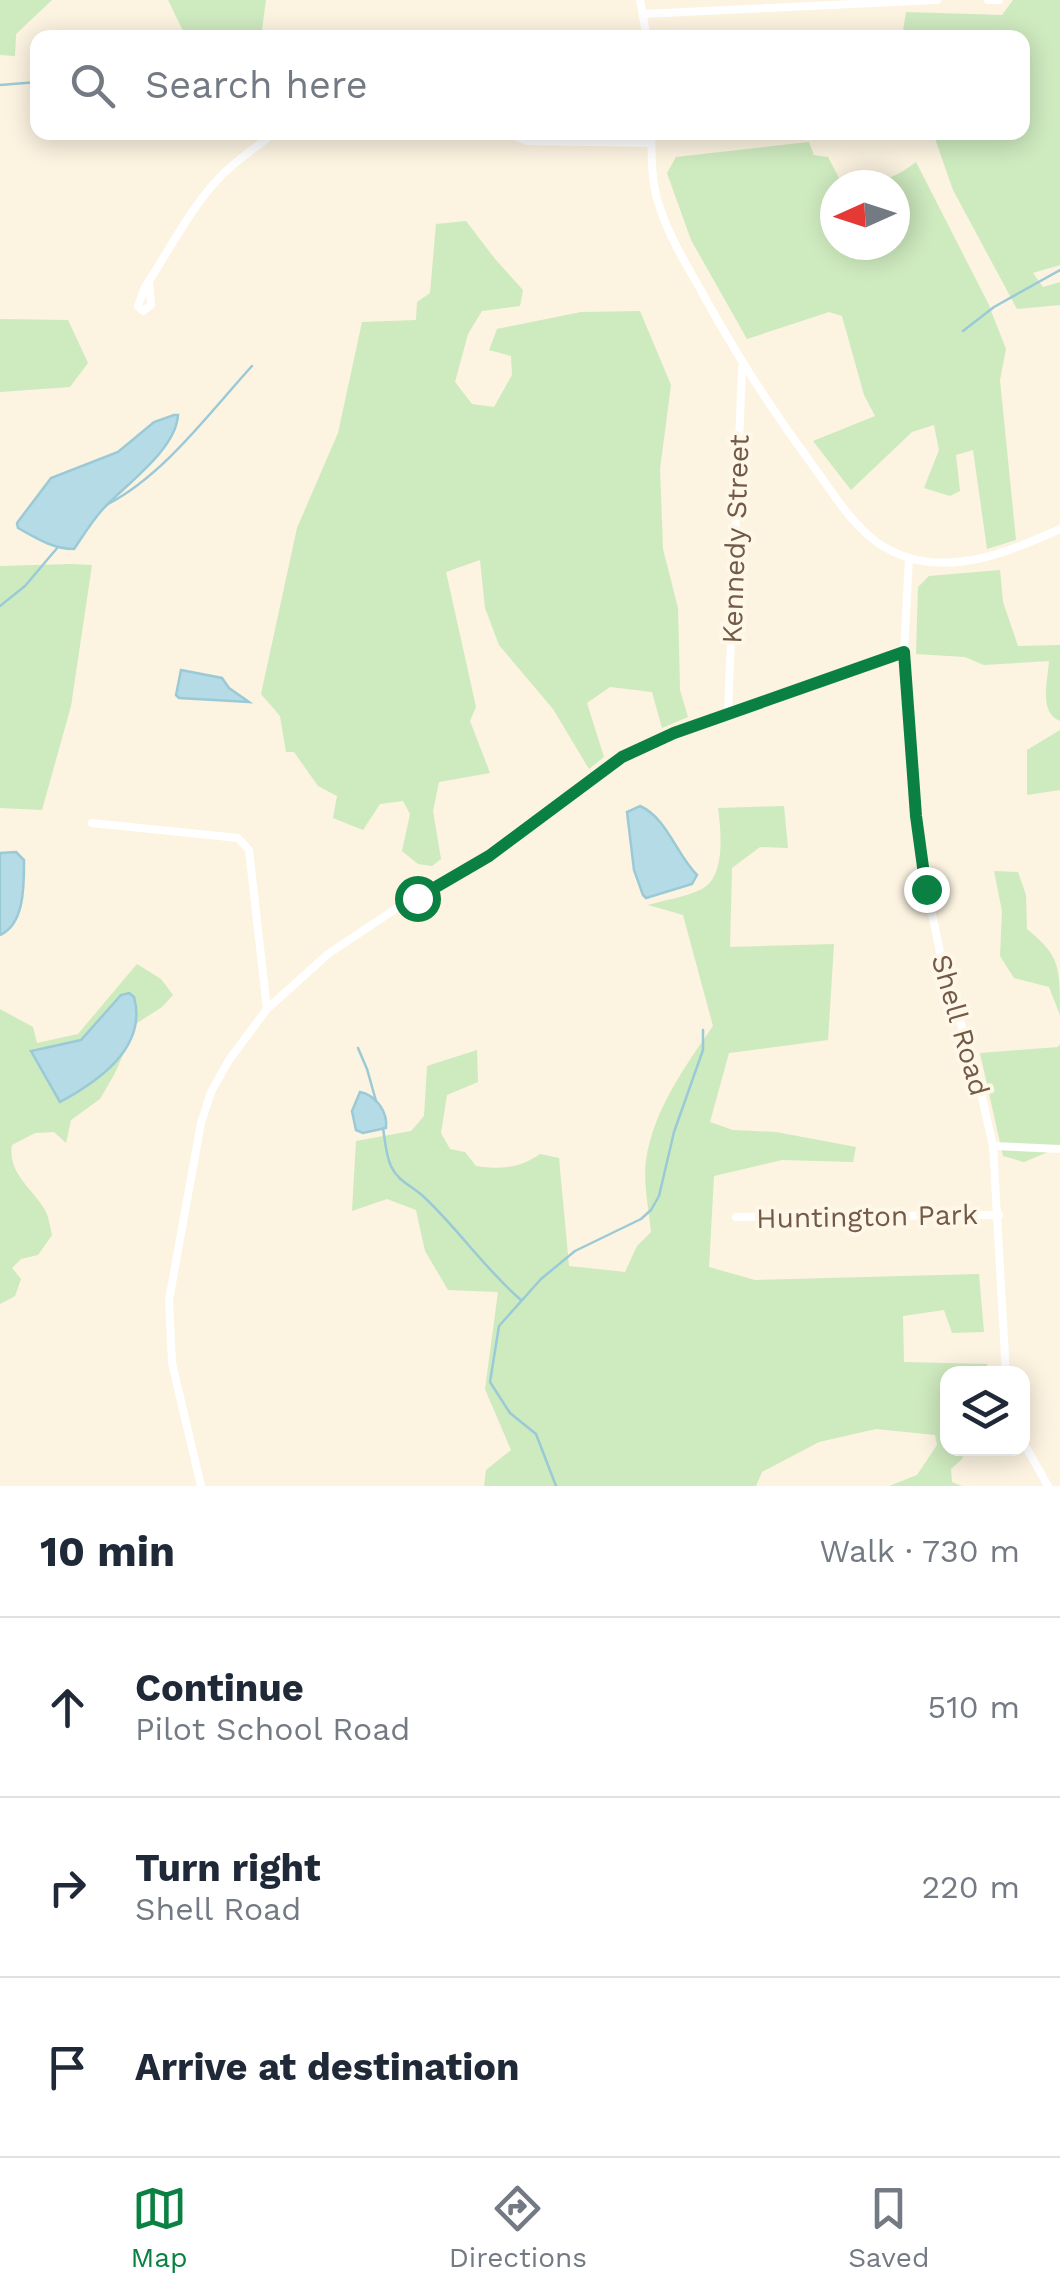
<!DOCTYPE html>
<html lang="en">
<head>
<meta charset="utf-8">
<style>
	body { margin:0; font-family:"Work Sans",sans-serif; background:#f6f6f7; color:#1f2937 }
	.controls { position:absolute; right:30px; bottom:30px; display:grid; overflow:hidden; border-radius:20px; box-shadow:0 5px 25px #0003 }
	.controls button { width:90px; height:90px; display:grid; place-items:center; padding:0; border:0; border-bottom:2px solid #e0e1e3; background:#fff; color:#1f2937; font:50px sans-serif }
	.compass { position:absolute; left:820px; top:170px; width:90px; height:90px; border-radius:50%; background:#fff; box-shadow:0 5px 25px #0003; rotate:267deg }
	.stop { position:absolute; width:30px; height:30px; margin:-22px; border:8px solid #0b8043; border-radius:50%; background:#fff }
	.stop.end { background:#0b8043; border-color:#fff; box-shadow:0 2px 10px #0008 }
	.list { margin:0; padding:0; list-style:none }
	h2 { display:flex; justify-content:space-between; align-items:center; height:130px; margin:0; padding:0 40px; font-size:42px }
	h2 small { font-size:32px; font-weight:400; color:#747a83 }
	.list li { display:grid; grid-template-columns:65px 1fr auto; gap:30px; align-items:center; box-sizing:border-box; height:180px; padding:0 40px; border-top:2px solid #e0e1e3 }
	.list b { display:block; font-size:38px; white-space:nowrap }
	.list p { margin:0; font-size:32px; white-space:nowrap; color:#747a83 }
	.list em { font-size:32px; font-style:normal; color:#747a83 }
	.icon { flex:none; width:55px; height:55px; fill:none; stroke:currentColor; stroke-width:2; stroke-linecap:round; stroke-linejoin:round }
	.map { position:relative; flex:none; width:1060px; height:1486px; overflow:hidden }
	.search { position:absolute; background:#fff; box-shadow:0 5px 25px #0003; left:30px; right:30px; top:30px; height:110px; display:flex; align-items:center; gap:25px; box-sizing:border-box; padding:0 35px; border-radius:20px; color:#747a83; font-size:38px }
	.sheet { height:670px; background:#fff }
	nav { display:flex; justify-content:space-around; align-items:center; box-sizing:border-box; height:140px; border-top:2px solid #e0e1e3; background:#fff; font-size:28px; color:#747a83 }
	nav a { display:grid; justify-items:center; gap:5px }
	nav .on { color:#0b8043 }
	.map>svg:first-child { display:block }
</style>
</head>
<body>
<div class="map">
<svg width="1060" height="1486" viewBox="0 0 1060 1486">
	<rect width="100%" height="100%" fill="#fcf3e1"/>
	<g fill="#ceeabf" fill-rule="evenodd">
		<path d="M0 0H52L16 34 15 56 0 55Z"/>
		<path d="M168 0H266L261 37H186Z"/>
		<path d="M1013 0H1060V265L1033 273 1043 287 1060 282V305L1017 309 953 190 933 133 1022 132V38L902 37 906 12 1002 15Z"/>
		<path d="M809 142 814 155 828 157 839 178C874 183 889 183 916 162L988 303 1006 349 1000 380 1016 540 987 549 973 450 956 455 960 491 950 496 924 488 939 450 934 425 912 432 851 490 813 441 875 416 864 395 842 316 829 312 747 339 691 240 667 173 676 157ZM835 185H895V245H835Z"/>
		<path d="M466 221 495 259 523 290 520 306 482 311 468 334 455 382 472 404 494 407 512 375 511 356 489 350 497 329 581 312 640 311 671 385 660 469 663 549 678 608 680 690 688 717 662 728 652 692 610 687 587 703 604 757 589 769 553 709 499 645 485 608 480 560 446 572 476 707 470 721 490 773 439 782 433 811 441 859 432 866 418 864 402 851 410 814 403 801 380 804 363 830 333 818 337 796 318 786 294 752H286L280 716 261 694 297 528 338 433 362 322 416 320 417 302 430 293 436 224Z"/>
		<path d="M0 319 68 320 88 363 70 387 0 392Z"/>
		<path d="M71 564 92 565 71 706 42 810 0 808V566Z"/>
		<path d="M1000 570 1003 602 1018 646 1060 645V721C1038 712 1048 680 1049 661L984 665 965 657 916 654 918 587 929 576Z"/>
		<path d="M1060 730V790L1027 795V750Z"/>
		<path d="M784 806 788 848 760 847 732 868 730 947 834 944 828 1040 729 1053 710 1122 733 1130 776 1132 856 1147 853 1162 782 1160 714 1176 709 1267 755 1280 979 1274 984 1332 952 1333 944 1310 903 1316 904 1362 987 1364 988 1373 948 1374V1448L965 1449 962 1459 951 1469 952 1482 962 1486H889L917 1475 937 1445 935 1435 876 1429 819 1442 762 1472 756 1486H484L486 1470 511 1450 485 1389 498 1292 448 1290 425 1251 416 1210 387 1199 352 1211 356 1141 411 1131 424 1116 427 1066 477 1050 478 1082 447 1095 441 1133 450 1149 465 1152 476 1166C501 1170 520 1168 540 1154L559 1158 569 1266 625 1272 637 1246 651 1232C649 1209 643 1183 646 1160 654 1109 684 1068 713 1026L683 915 648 905C665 900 686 897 702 889 726 877 721 830 718 808Z"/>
		<path d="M994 871 1018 872 1026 895 1027 929C1060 956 1060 966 1060 1015L1049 987 1014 978 1000 956 1002 911Z"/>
		<path d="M137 964 161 979 173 995 162 1007 137 1023 115 1073 100 1099 71 1120 66 1143 54 1132 35 1133 12 1145C7 1173 33 1189 45 1210 49 1217 50 1227 52 1235L38 1255 21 1259 12 1268 21 1279 15 1296 0 1304V1009L33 1027 37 1043 78 1034Z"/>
		<path d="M1060 1044V1147L1024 1162 1003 1156 980 1053 1058 1047Z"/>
	</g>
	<g fill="#b5dbe6" stroke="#9bcad7" stroke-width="2.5">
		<path d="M174 415H178C176 450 125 485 103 509 92 521 83 536 74 549 53 549 36 538 18 528L17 523 51 478 118 452 154 422Z"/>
		<path d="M181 670 222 678 229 688 249 702 179 698 176 695Z"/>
		<path d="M640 806C667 818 676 854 697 875L692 884 646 898 643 895 634 870 627 812Z"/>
		<path d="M16 852 24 860C24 884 25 924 0 935V853Z"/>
		<path d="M129 993 134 997C148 1048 97 1082 60 1102L31 1051 81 1040 121 995Z"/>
		<path d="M360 1092C376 1095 388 1112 386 1128L363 1133 356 1130 352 1111Z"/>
	</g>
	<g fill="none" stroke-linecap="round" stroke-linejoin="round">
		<g stroke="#9bcad7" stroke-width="2.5">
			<path d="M0 85 38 82"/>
			<path d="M963 331 994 307 1060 270"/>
			<path d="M108 504C164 475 210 412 252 366"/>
			<path d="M0 606 25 586 58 547"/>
			<path d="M358 1048 367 1069 376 1101"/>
			<path d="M383 1128C385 1140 386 1156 391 1166 398 1182 413 1186 425 1198 459 1230 485 1269 521 1300"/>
			<path d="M556 1486 536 1434 510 1413 490 1382 499 1326 541 1279 575 1251 641 1219 651 1210 659 1196 674 1132 703 1050V1030"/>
		</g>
		<g stroke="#fff" stroke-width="8">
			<path d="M640 0 647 38"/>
			<path d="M988 0H999"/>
			<path d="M644 14 937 0"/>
			<path d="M503 132 528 141 651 143"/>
			<path d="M651 132C652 158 651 184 660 208 670 239 688 267 704 296 736 354 771 409 811 463 828 486 845 514 867 534 878 545 892 552 906 557 957 574 1014 550 1060 529"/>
			<path d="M149 281 151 305 143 311 138 306 145 287C169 251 190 208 220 177 236 160 257 147 275 132"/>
			<path d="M909 558 904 652 921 860 941 957 979 1084 993 1146 1006 1374"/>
			<path d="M728 713 742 368"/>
			<path d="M92 823 238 838 249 850 267 1009"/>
			<path d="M993 1146 1060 1149"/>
			<path d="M736 1217 999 1215"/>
			<path d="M1022 1440 1048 1486"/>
			<path d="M201 1486 172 1363 169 1300 201 1123 211 1092 229 1060 267 1009 328 954 400 906 489 856 622 757 674 733 904 652"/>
		</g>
	</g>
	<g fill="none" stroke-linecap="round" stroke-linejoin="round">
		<path stroke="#0b8043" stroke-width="12" d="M417 898 489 856 622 757 674 733 904 652 916 816 926 889"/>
	</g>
	<g text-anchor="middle" stroke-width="8" stroke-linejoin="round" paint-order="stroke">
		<g font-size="28" fill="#735a48" stroke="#fff7e7">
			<text transform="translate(735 539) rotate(-88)" y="10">Kennedy Street</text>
			<text transform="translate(961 1025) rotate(74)" y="10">Shell Road</text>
			<text transform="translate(867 1216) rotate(-1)" y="10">Huntington Park</text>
		</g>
	</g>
</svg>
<div class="controls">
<button><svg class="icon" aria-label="layers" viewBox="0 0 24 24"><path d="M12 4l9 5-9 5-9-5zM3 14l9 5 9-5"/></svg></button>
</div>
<svg class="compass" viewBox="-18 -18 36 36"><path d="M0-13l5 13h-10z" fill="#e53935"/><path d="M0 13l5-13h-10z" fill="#747a83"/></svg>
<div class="stop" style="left:417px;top:898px"></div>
<div class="stop end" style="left:926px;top:889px"></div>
<div class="search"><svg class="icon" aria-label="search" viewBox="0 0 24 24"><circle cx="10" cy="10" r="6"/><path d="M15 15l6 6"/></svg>Search here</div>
</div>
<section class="sheet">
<h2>10 min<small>Walk · 730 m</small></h2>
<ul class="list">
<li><svg class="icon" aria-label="ahead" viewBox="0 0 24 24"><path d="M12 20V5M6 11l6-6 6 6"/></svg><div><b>Continue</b><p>Pilot School Road</p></div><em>510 m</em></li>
<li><svg class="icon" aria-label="right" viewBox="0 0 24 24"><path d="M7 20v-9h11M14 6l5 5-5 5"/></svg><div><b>Turn right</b><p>Shell Road</p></div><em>220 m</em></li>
<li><svg class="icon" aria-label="arrive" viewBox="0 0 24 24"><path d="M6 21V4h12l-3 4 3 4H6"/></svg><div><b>Arrive at destination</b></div></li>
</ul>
</section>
<nav>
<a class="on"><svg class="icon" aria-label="map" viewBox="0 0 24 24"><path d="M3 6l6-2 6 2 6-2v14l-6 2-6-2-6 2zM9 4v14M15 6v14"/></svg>Map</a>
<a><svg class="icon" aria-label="directions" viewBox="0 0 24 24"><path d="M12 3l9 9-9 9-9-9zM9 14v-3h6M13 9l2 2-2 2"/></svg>Directions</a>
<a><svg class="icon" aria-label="saved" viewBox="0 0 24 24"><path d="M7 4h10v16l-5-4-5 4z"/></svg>Saved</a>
</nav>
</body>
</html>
